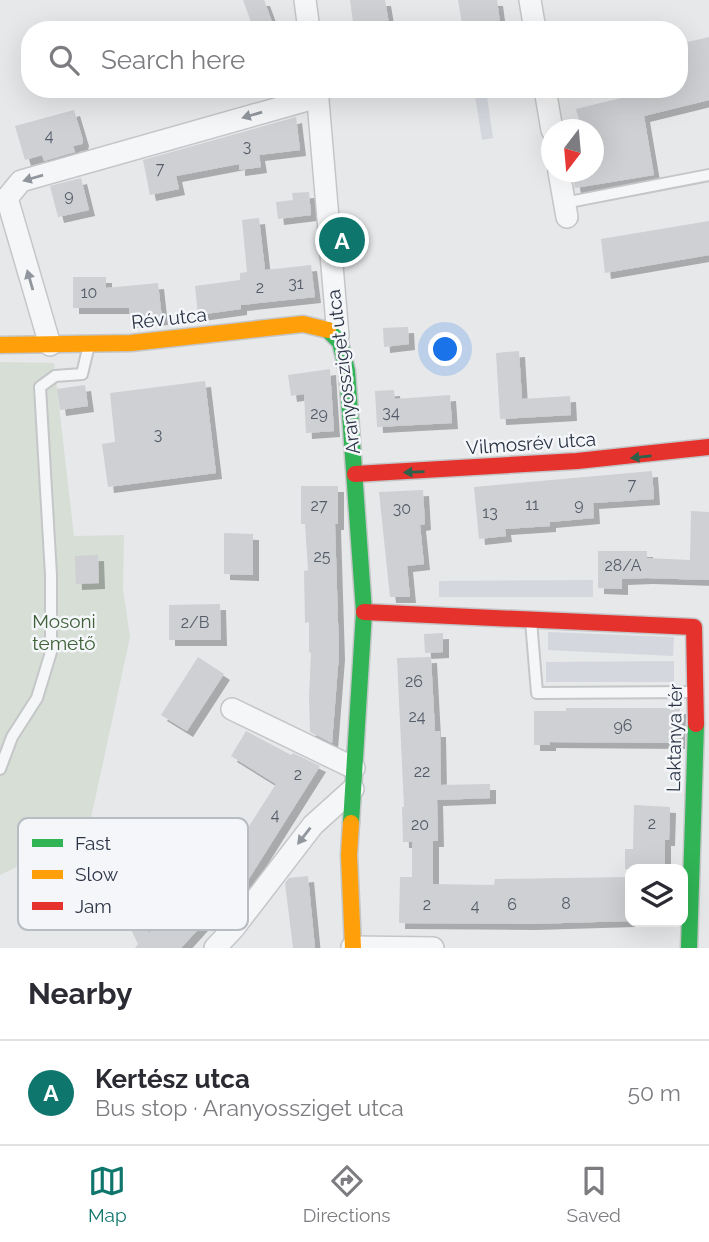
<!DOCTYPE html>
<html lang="en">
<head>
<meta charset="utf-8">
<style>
	body { margin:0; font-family:Raleway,sans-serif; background:#f7f7f7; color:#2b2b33 }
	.controls { position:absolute; right:21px; bottom:21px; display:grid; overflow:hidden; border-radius:14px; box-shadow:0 7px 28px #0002 }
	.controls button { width:63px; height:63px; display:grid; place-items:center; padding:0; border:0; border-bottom:2px solid #e1e1e2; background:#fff; color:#2b2b33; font:35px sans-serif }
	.compass { position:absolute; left:541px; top:119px; width:63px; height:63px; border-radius:50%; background:#fff; box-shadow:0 7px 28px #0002; rotate:196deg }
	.you { position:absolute; left:446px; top:350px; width:24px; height:24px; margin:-18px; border:5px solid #fff; border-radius:50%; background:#1a73e8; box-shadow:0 0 0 10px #1a73e833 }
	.badge { display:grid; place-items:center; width:46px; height:46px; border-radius:50%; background:#0f766e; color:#fff; font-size:23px; font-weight:700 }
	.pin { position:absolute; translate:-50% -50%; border:4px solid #fff; box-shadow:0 2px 7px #0006 }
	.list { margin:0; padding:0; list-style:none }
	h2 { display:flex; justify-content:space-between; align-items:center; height:91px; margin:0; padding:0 28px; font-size:30px }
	h2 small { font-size:23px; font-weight:400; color:#7c7c81 }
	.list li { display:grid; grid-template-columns:46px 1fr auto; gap:21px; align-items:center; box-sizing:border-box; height:105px; padding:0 28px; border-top:2px solid #e1e1e2 }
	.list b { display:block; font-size:26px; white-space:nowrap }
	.list p { margin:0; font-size:23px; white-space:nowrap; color:#7c7c81 }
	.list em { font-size:23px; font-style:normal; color:#7c7c81 }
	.icon { flex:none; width:38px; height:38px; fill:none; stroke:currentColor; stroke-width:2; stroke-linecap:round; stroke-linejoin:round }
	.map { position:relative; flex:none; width:709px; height:948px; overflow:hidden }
	.search { position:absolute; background:#fff; box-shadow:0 7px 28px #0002; left:21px; right:21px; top:21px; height:77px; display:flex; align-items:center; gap:18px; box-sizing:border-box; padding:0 24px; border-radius:28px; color:#7c7c81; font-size:26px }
	.sheet { height:196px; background:#fff }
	nav { display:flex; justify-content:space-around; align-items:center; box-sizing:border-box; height:98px; border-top:2px solid #e1e1e2; background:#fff; font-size:19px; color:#7c7c81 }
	nav a { display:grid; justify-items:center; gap:4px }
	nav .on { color:#0f766e }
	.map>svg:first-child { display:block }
</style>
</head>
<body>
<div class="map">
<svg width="709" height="948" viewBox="0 0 709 948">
	<defs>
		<filter id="shadow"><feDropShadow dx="6" dy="6" stdDeviation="0" flood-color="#0004"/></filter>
	</defs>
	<rect width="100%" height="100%" fill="#e6e8ea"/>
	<g fill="#d4d7dd">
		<path d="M474 89H486L493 138 482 140Z"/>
		<path d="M593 580V597H439V581Z"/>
		<path d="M548 632 674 637 673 656 548 650Z"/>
		<path d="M674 661V682H546V662Z"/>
	</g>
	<path fill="#d6ded6" d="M0 362 54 363 74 536 124 535 123 589 130 637 88 832 0 875Z"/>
	<g fill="#ced0d3" filter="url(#shadow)">
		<path d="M243 0H264L275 30H254Z"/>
		<path d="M350 0H385L390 30H354Z"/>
		<path d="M458 0H497L501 30H463Z"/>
		<path d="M709 37V100L644 116 654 175 575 188 572 172H593V130H582L576 109 658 89H679V44Z"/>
		<path d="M74 110 83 140 82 144 73 146 75 152 44 161 42 155 25 160 15 126Z"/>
		<path d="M296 117 300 150 259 155 261 167 239 170V164L176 176 179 189 150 195 143 160Z"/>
		<path d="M81 178 89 210 58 217 50 186Z"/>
		<path d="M309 192 311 215 278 219 276 202 293 200 292 193Z"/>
		<path d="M259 218 265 270 311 265 315 297 241 305V309L198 315 195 286 240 280V273L247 272 242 220Z"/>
		<path d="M709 221V255L605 273 601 239Z"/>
		<path d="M73 277H106V288L158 283 162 319 130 322 129 308H73Z"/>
		<path d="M408 327 409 344 384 347 383 328Z"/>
		<path d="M519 351 522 399 570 396 571 415 500 419 496 353Z"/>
		<path d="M330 369 334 431 306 433 304 394 291 396 288 375Z"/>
		<path d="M205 381 216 473 108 487 102 444 115 442 110 393Z"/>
		<path d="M85 385 88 406 60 410 57 389Z"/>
		<path d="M394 390 395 399 450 395 452 423 377 427 375 391Z"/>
		<path d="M652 471 654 499 593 503 594 518 550 522V526L505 529 506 536 479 539 474 487Z"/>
		<path d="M301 486H338V524H335L339 654 332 743 310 732 309 697 311 653 309 652V622L305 623 304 571 308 570 305 524H301Z"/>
		<path d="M423 490 425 524 420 525 424 564 407 566 410 597H390L379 492Z"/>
		<path d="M691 511 709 512V580L647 578 622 579V589L598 588V551H647V558L690 560Z"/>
		<path d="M224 533 253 534V575L224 574Z"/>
		<path d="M98 555 99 583 76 584 75 556Z"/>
		<path d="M220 604 221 640H169V605Z"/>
		<path d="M443 633V652L425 653 424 634Z"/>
		<path d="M198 657 224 674 187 731 161 715Z"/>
		<path d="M431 657 435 731H440L441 785 490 784V798L437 800 438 841H433V884L494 885 495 879 630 877V921L530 924 399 923 400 877H412V842H403L402 807H404L397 658Z"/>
		<path d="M566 708H680L679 743 550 742V745H534V711H566Z"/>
		<path d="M246 731 291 755 293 753 320 766 231 907 223 902 181 948H135L138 944 119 905 132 899 149 933 183 894 197 907 276 784 231 756Z"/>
		<path d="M634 805 670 807 669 840H665V869H625V849H633Z"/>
		<path d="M308 876 315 948H293L285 883 289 878Z"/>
	</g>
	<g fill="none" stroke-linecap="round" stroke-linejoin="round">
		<defs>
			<g id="lane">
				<path d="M564 203 709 175"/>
				<path d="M531 621 537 693 694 692"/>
				<path d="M0 769 12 737 37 698 51 652V575L40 387 55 376 82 374 89 345"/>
			</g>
			<g id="street">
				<path d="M305 0 309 30"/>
				<path d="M530 0 535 30"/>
				<path d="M317 89 338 336"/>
				<path d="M545 89 552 130"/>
				<path d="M559 172 567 217"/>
				<path d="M7 198 50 345"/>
				<path d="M0 201 7 198 21 181 318 97"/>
				<path d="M232 709 354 768"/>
				<path d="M352 947 433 948"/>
				<path d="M215 948 233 929 313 825 353 789"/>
			</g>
			<g id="fast">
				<path d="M328 330 340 342 347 371 364 612 351 823"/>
				<path d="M689 948 696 724"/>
			</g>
			<g id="slow">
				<path d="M0 345 131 343 303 324 328 330"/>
				<path d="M351 823 349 855 353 948"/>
			</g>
			<g id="jam">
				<path d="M355 474 577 461 709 447"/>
				<path d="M364 612 694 627 696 724"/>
			</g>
		</defs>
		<use href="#lane" stroke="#c4c6c8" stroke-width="14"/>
		<use href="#street" stroke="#c4c6c8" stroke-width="24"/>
		<use href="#fast" stroke="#c4c6c8" stroke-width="19"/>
		<use href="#slow" stroke="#c4c6c8" stroke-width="19"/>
		<use href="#jam" stroke="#c4c6c8" stroke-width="19"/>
		<use href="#lane" stroke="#f5f6f7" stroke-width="10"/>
		<use href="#street" stroke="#f5f6f7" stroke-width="21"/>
		<use href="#fast" stroke="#30b455" stroke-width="16"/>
		<use href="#slow" stroke="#ff9f0a" stroke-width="16"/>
		<use href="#jam" stroke="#e5322d" stroke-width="16"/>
	</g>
	<defs><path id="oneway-solid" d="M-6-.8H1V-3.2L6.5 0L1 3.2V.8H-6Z" transform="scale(1.75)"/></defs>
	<g fill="#90959e">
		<use href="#oneway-solid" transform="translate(252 115) rotate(164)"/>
		<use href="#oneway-solid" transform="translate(33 178) rotate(164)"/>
		<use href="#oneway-solid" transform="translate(30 280) rotate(-106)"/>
		<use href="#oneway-solid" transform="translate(304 836) rotate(128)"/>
	</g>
	<g fill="#2d614b">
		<use href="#oneway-solid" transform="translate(641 457) rotate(174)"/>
		<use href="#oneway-solid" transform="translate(414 472) rotate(178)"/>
	</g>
	<g text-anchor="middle" stroke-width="5" stroke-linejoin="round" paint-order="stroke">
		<g font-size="16" fill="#545c69">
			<text x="49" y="141">4</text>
			<text x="247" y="152">3</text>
			<text x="160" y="174">7</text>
			<text x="69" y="201">9</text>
			<text x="296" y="289">31</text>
			<text x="260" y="293">2</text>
			<text x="89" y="298">10</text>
			<text x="391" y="418">34</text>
			<text x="319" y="419">29</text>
			<text x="158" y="440">3</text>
			<text x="632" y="490">7</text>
			<text x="532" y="510">11</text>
			<text x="579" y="510">9</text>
			<text x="319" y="511">27</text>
			<text x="402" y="514">30</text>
			<text x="490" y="518">13</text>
			<text x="322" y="562">25</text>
			<text x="623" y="571">28/A</text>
			<text x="195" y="628">2/B</text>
			<text x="414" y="687">26</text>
			<text x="417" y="722">24</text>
			<text x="623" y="731">96</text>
			<text x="422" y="777">22</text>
			<text x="298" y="780">2</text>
			<text x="275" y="820">4</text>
			<text x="652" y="829">2</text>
			<text x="420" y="830">20</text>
			<text x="566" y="909">8</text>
			<text x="427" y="910">2</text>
			<text x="512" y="910">6</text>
			<text x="475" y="911">4</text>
		</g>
		<g font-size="19" fill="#2b3445" stroke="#f4f6f9">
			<text transform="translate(169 318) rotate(-6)" y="7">Rév utca</text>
			<text transform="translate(343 372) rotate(-97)" y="7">Aranyossziget utca</text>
			<text transform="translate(531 443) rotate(-4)" y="7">Vilmosrév utca</text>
			<text transform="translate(674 738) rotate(-89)" y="7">Laktanya tér</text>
		</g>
		<g font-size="19" fill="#3f6138" stroke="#f4f6f9">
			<text x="64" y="628">Mosoni<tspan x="64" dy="22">temető</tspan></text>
		</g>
	</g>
	<rect x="18" y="818" width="230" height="112" rx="10" fill="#f4f6f9" stroke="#b8bcc3" stroke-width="2"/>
	<rect x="32" y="839" width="31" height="8" fill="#30b455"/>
	<rect x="32" y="870" width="31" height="9" fill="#ff9f0a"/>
	<rect x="32" y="902" width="31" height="8" fill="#e5322d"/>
	<g font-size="19" fill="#2b3445">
		<text x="75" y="850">Fast</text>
		<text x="75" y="881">Slow</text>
		<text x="75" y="913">Jam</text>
	</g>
</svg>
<div class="controls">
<button><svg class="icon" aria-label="layers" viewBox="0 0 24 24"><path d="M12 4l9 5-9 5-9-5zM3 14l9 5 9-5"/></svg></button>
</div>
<svg class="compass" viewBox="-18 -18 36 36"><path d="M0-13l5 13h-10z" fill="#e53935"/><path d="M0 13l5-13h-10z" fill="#7c7c81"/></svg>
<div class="you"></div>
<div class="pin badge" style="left:342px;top:240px">A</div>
<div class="search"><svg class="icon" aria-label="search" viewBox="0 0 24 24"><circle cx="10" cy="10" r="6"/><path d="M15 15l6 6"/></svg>Search here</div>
</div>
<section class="sheet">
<h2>Nearby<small></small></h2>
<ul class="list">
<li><span class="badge">A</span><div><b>Kertész utca</b><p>Bus stop · Aranyossziget utca</p></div><em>50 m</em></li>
</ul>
</section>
<nav>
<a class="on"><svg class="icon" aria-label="map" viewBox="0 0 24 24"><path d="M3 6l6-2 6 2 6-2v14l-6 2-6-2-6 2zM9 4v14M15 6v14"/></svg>Map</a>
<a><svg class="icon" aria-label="directions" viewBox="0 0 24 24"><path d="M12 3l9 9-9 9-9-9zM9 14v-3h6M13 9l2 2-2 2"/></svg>Directions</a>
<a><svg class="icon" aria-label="saved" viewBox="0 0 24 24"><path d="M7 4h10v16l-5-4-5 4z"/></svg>Saved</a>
</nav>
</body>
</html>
